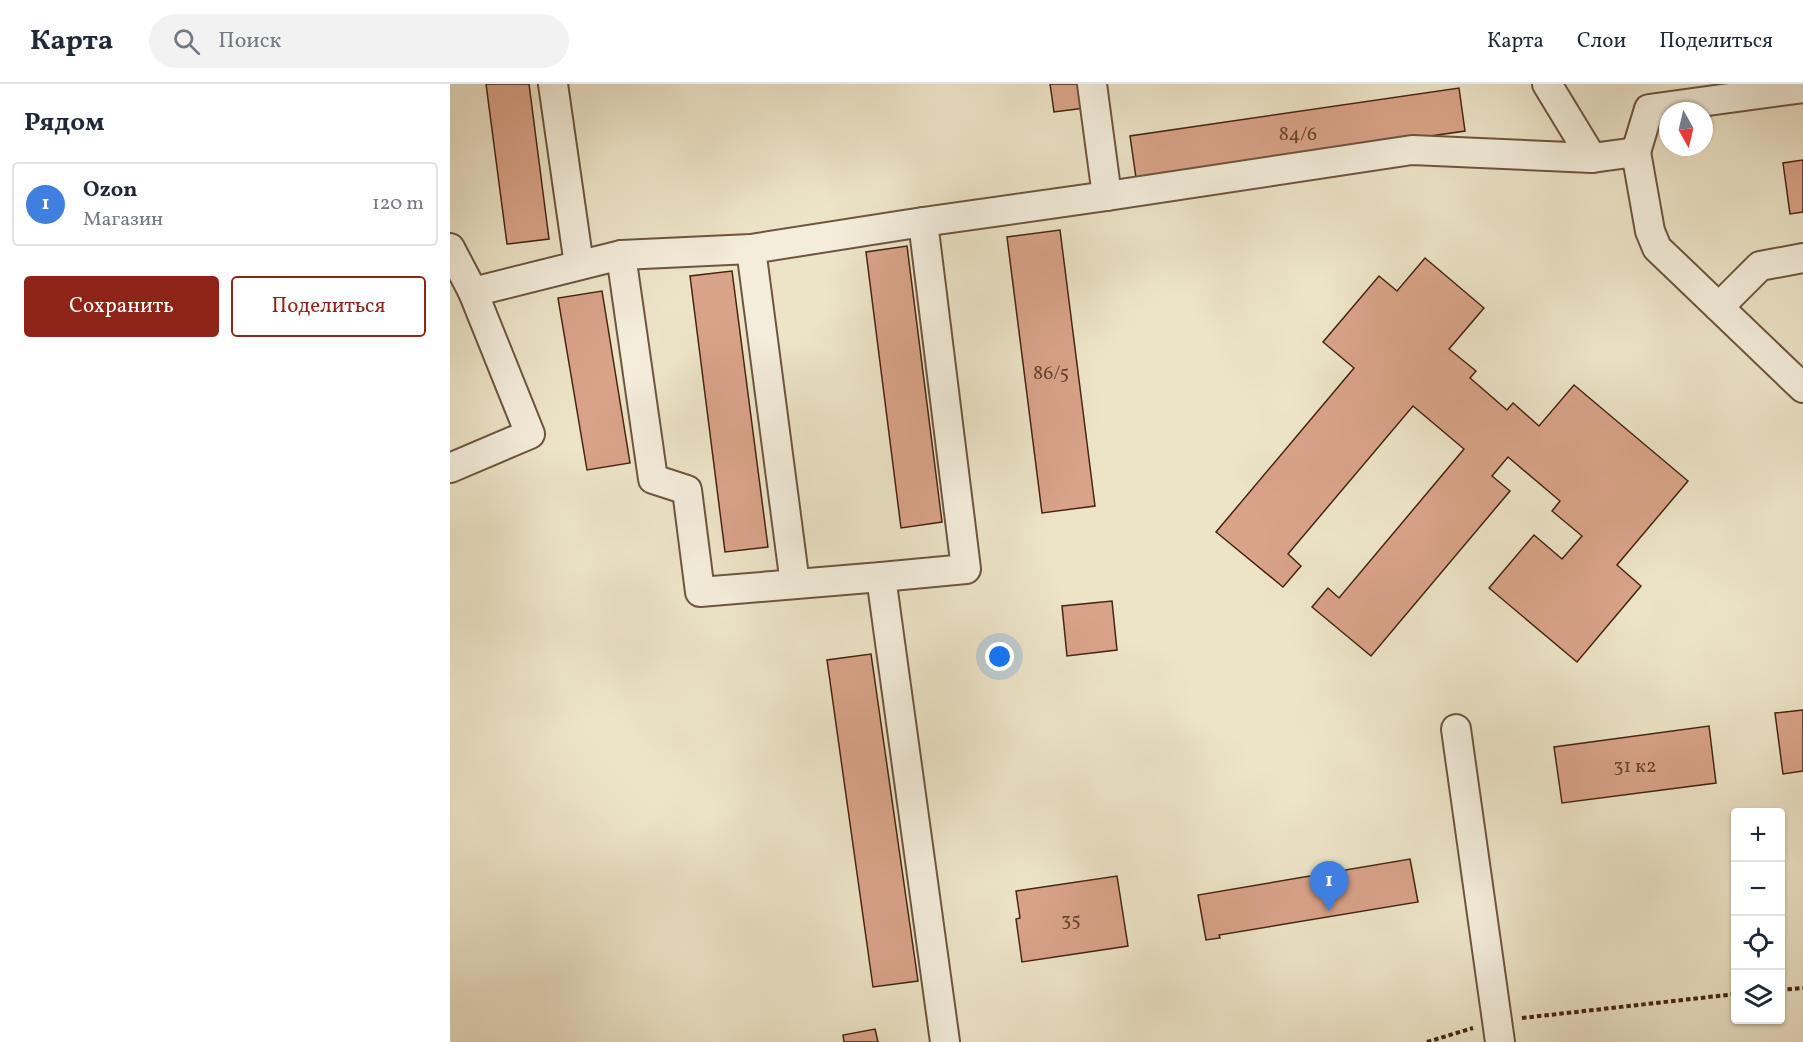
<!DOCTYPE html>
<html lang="ru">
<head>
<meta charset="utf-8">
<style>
	body { margin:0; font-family:Vollkorn,serif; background:#f2f2f3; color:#1f2937 }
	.controls { position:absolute; right:18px; bottom:18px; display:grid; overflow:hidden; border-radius:6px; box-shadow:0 2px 4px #0004 }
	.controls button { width:54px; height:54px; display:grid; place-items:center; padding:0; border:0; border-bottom:2px solid #e0e1e3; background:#fff; color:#1f2937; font:30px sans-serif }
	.compass { position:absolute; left:1209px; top:18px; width:54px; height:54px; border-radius:50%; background:#fff; box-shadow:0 2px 4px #0004; rotate:172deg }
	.you { position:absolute; left:550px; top:573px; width:21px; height:21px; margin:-15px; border:4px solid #fff; border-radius:50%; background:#1a73e8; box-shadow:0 0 0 9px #1a73e833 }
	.badge { display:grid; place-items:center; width:39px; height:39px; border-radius:50%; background:#8f2418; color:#fff; font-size:20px; font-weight:700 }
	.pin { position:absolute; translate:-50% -50px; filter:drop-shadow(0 2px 3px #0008) }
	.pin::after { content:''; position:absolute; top:32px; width:21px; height:18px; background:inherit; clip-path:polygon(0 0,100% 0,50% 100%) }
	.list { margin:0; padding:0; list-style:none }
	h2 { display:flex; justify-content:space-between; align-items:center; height:78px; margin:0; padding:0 24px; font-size:26px }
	h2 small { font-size:20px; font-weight:400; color:#747a83 }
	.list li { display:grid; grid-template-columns:39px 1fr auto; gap:18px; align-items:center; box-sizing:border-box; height:84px; margin:0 12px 12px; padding:0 12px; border:2px solid #e0e1e3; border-radius:6px }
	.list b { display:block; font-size:22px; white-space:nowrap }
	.list p { margin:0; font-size:20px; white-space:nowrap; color:#747a83 }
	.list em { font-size:20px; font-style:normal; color:#747a83 }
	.actions { display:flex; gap:12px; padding:18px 24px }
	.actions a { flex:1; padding:14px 0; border:2px solid #8f2418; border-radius:6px; text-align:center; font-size:21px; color:#8f2418 }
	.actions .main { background:#8f2418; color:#fff }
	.icon { flex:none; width:33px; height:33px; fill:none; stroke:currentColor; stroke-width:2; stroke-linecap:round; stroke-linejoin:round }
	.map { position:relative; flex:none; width:1353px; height:958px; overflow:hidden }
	header { display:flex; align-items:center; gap:36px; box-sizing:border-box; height:84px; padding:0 30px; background:#fff; border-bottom:2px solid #e0e1e3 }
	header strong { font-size:28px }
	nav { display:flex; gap:33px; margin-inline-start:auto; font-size:21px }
	.search { width:420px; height:54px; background:#f2f2f3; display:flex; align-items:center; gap:15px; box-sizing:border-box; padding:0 21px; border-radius:33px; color:#747a83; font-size:22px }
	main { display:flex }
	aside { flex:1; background:#fff }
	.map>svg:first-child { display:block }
</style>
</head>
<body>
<header>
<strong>Карта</strong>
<div class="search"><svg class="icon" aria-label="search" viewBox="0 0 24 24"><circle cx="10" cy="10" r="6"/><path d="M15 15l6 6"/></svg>Поиск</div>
<nav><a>Карта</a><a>Слои</a><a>Поделиться</a></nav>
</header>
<main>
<aside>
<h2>Рядом<small></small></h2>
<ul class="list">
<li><span class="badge" style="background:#3f7fe0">1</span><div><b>Ozon</b><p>Магазин</p></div><em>120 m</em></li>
</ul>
<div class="actions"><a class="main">Сохранить</a><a>Поделиться</a></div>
</aside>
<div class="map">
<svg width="1353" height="958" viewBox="0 0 1353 958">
	<rect width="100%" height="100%" fill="#ede4c8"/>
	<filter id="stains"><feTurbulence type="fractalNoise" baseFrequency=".00333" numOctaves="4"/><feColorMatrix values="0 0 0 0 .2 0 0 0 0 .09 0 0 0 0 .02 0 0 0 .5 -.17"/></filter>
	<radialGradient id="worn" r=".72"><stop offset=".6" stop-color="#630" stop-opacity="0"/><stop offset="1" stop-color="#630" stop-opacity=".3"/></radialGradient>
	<g fill="#d9a388" stroke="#442511" stroke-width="1.5">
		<path d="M36 0H79L99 155 57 160Z"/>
		<path d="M600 0H632L635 24 604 28Z"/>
		<path d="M1009 4 1015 47 686 94 680 52Z"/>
		<path d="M1353 76V128L1340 130 1333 79Z"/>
		<path d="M610 146 645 422 592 429 557 153Z"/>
		<path d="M457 162 492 438 451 444 416 168Z"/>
		<path d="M975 174 1034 224 999 265 1026 287 1020 294 1057 326 1063 319 1089 342 1124 301 1238 397 1167 481 1191 502 1127 578 1039 504 1084 451 1112 475 1132 452 1102 427 1110 417 1058 373 1042 392 1060 407 921 572 862 523 878 504 889 514 1014 365 963 322 838 470 851 482 833 503 766 448 904 284 873 258 929 192 947 207Z"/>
		<path d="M282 187 318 463 275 468 240 192Z"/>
		<path d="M152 207 180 379 137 386 108 214Z"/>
		<path d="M662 517 667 566 617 572 612 522Z"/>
		<path d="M421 570 468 897 423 903 377 576Z"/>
		<path d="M1353 626V687L1333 690 1325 629Z"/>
		<path d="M1259 642 1266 699 1112 719 1104 663Z"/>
		<path d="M960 775 968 818 769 851 770 854 756 856 748 811Z"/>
		<path d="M667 792 678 862 572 878 566 835 570 834 566 807Z"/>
		<path d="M425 945 428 958H394L393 951Z"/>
	</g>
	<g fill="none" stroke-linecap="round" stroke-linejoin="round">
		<defs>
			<g id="minor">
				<path d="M103 0 129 181"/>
				<path d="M1186 68 1199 25 1353 4"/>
				<path d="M1142 74 1186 68 1200 147 1207 164 1353 304"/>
				<path d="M657 112 962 66 1142 74 1097 0"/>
				<path d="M0 164 23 208"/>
				<path d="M301 165 345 500"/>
				<path d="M171 171 203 395 237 406 250 508 431 493"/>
				<path d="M1269 223 1310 182 1353 174"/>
				<path d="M0 384 80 350 23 208 171 171 301 165 473 138"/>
				<path d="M1006 645 1050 958"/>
				<path d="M495 958 431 493 516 485 473 138 657 112 642 0"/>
			</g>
		</defs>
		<use href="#minor" stroke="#6e553f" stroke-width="32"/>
		<g stroke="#442511" stroke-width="4" stroke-dasharray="4.5 3" stroke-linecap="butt">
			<path d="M1330 906 1353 904"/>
			<path d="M1072 934 1286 910"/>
			<path d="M977 958 1023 944"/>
		</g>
		<use href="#minor" stroke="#f3eddb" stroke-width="28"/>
	</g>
	<g text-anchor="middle" stroke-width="4.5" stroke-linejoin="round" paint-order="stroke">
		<g font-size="20" fill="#69442f">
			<text x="848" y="56">84/6</text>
			<text x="601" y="295">86/5</text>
			<text x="1185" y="688">31 к2</text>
			<text x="621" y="842">35</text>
		</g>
	</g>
	<rect width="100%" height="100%" filter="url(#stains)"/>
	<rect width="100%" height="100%" fill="url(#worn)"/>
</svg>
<div class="controls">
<button>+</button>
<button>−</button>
<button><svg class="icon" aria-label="locate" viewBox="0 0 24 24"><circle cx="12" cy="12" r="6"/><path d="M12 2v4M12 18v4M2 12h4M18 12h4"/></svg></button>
<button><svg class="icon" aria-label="layers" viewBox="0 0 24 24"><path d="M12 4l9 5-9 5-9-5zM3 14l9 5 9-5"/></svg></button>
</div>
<svg class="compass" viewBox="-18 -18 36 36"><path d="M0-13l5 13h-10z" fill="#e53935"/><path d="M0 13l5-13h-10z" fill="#747a83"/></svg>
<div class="you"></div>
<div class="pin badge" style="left:879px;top:827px;background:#3f7fe0">1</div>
</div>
</main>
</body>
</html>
